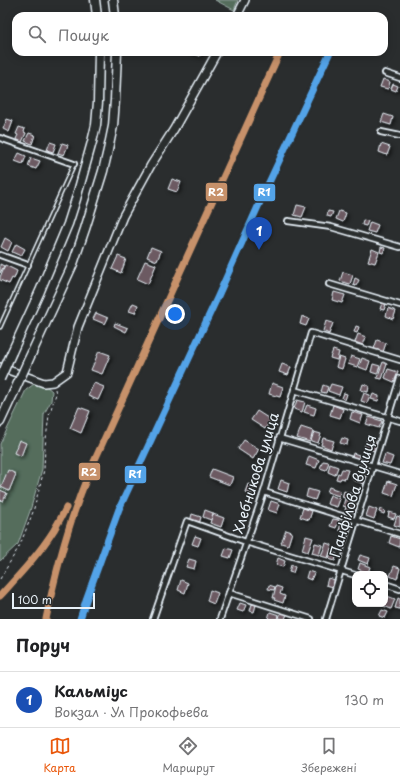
<!DOCTYPE html>
<html lang="uk">
<head>
<meta charset="utf-8">
<style>
	body { margin:0; font-family:"Playpen Sans",sans-serif; background:#f6f6f6; color:#202124 }
	.controls { position:absolute; right:12px; bottom:12px; display:grid; overflow:hidden; border-radius:8px; box-shadow:0 2px 10px #0003 }
	.controls button { width:36px; height:36px; display:grid; place-items:center; padding:0; border:0; border-bottom:1px solid #e0e0e0; background:#fff; color:#202124; font:20px sans-serif }
	.scale { position:absolute; left:12px; bottom:10px; width:83px; box-sizing:border-box; padding-left:4px; border:2px solid #e8f1f8; border-top:0; font-size:11px; line-height:14px; white-space:nowrap; color:#e8f1f8; -webkit-text-stroke:3px #2a2d2e; paint-order:stroke }
	.you { position:absolute; left:175px; top:314px; width:14px; height:14px; margin:-10px; border:3px solid #fff; border-radius:50%; background:#1a73e8; box-shadow:0 0 0 6px #1a73e833 }
	.badge { display:grid; place-items:center; width:26px; height:26px; border-radius:50%; background:#ea580c; color:#fff; font-size:13px; font-weight:700 }
	.pin { position:absolute; translate:-50% -33px; filter:drop-shadow(0 1px 2px #0008) }
	.pin::after { content:''; position:absolute; top:21px; width:14px; height:12px; background:inherit; clip-path:polygon(0 0,100% 0,50% 100%) }
	.list { margin:0; padding:0; list-style:none }
	h2 { display:flex; justify-content:space-between; align-items:center; height:52px; margin:0; padding:0 16px; font-size:17px }
	h2 small { font-size:13px; font-weight:400; color:#757577 }
	.list li { display:grid; grid-template-columns:26px 1fr auto; gap:12px; align-items:center; box-sizing:border-box; height:56px; padding:0 16px; border-top:1px solid #e0e0e0 }
	.list b { display:block; font-size:15px; white-space:nowrap }
	.list p { margin:0; font-size:13px; white-space:nowrap; color:#757577 }
	.list em { font-size:13px; font-style:normal; color:#757577 }
	.icon { flex:none; width:22px; height:22px; fill:none; stroke:currentColor; stroke-width:2; stroke-linecap:round; stroke-linejoin:round }
	.map { position:relative; flex:none; width:400px; height:619px; overflow:hidden }
	.search { position:absolute; background:#fff; box-shadow:0 2px 10px #0003; left:12px; right:12px; top:12px; height:44px; display:flex; align-items:center; gap:10px; box-sizing:border-box; padding:0 14px; border-radius:12px; color:#757577; font-size:15px }
	.sheet { height:108px; background:#fff }
	nav { display:flex; justify-content:space-around; align-items:center; box-sizing:border-box; height:56px; border-top:1px solid #e0e0e0; background:#fff; font-size:11px; color:#757577 }
	nav a { display:grid; justify-items:center; gap:2px }
	nav .on { color:#ea580c }
	.map>svg:first-child { display:block }
</style>
</head>
<body>
<div class="map">
<svg width="400" height="619" viewBox="0 0 400 619">
	<defs>
		<filter id="shadow"><feDropShadow dx="2" dy="2" stdDeviation="2" flood-color="#0009"/></filter>
	</defs>
	<rect width="100%" height="100%" fill="#2a2d2e"/>
	<filter id="ink" filterUnits="userSpaceOnUse"><feTurbulence type="fractalNoise" baseFrequency=".025" numOctaves="2"/><feDisplacementMap in="SourceGraphic" scale="8" xChannelSelector="R" yChannelSelector="G"/><feConvolveMatrix kernelMatrix="1 2 1 2 8 2 1 2 1" color-interpolation-filters="sRGB"/></filter>
	<g filter="url(#ink)">
		<g fill="#546d5c" stroke="#9eafaa">
			<path d="M215 0H238L234 10Z"/>
			<path d="M34 384 46 386 52 391 51 401 44 414 42 469 30 511 18 544 0 561V444L26 390Z"/>
		</g>
		<g fill="#6c5a62" stroke="#e8f1f8" filter="url(#shadow)">
			<path d="M190 52H201L200 56Z"/>
			<path d="M383 79 390 82 388 89 380 87Z"/>
			<path d="M393 84 398 86 396 91 391 89Z"/>
			<path d="M384 114 393 117 391 125 381 122Z"/>
			<path d="M7 119 13 121 9 132 3 129Z"/>
			<path d="M19 127 25 129 24 132 26 133 22 142 16 139 18 135 16 134Z"/>
			<path d="M29 133 35 135 32 144 25 141Z"/>
			<path d="M50 142 56 144 53 152 47 150Z"/>
			<path d="M62 143 68 145 64 155 58 153Z"/>
			<path d="M381 144 390 147 387 155 379 152Z"/>
			<path d="M19 153 26 156 23 164 15 161Z"/>
			<path d="M31 158 40 161 36 169 28 166Z"/>
			<path d="M172 179 181 182 177 192 168 189Z"/>
			<path d="M297 205 306 207 302 217 294 215Z"/>
			<path d="M328 211 333 212 331 217 327 216Z"/>
			<path d="M339 211 346 213 343 222 336 219Z"/>
			<path d="M363 220 368 221 366 226 362 225Z"/>
			<path d="M370 222 378 225 375 233 367 231Z"/>
			<path d="M5 238 12 242 8 251 1 247Z"/>
			<path d="M16 244 25 249 21 256 12 252Z"/>
			<path d="M151 247 161 251 157 261 147 257Z"/>
			<path d="M381 247 385 248 383 253 380 252Z"/>
			<path d="M372 249 379 252 375 263 368 261Z"/>
			<path d="M118 256 126 259 121 273 112 269Z"/>
			<path d="M145 261 156 265 148 284 137 279Z"/>
			<path d="M0 264 4 266 0 273Z"/>
			<path d="M5 265 17 271 14 279 12 278 9 284 0 280V277Z"/>
			<path d="M343 272 353 275 350 284 340 281Z"/>
			<path d="M355 278 359 280 356 286 353 285Z"/>
			<path d="M334 292 345 295 342 303 332 300Z"/>
			<path d="M133 303 138 305 135 313 129 311Z"/>
			<path d="M382 303 386 304 384 310 380 309Z"/>
			<path d="M388 308 396 311 393 319 386 316Z"/>
			<path d="M96 313 108 318 105 324 93 319Z"/>
			<path d="M302 316 309 319 306 326 300 324Z"/>
			<path d="M326 321 333 323 329 334 323 331Z"/>
			<path d="M115 323 128 328 126 332 114 326Z"/>
			<path d="M356 326 359 327 357 333 354 332Z"/>
			<path d="M358 334 366 337 363 345 355 342Z"/>
			<path d="M377 340 386 343 383 352 374 349Z"/>
			<path d="M333 350 339 352 337 360 330 358Z"/>
			<path d="M99 351 110 355 102 374 91 370Z"/>
			<path d="M351 356 360 359 357 367 348 364Z"/>
			<path d="M339 357 345 359 342 369 336 367Z"/>
			<path d="M362 358 370 361 367 370 359 367Z"/>
			<path d="M383 362 387 364 382 379 377 378Z"/>
			<path d="M282 364 291 367 288 375 279 372Z"/>
			<path d="M373 364 380 366 377 374 371 372Z"/>
			<path d="M388 369 398 372 394 382 385 378Z"/>
			<path d="M94 383 104 387 98 400 88 396Z"/>
			<path d="M272 383 283 387 280 397 269 394Z"/>
			<path d="M331 384 342 387 339 395 328 391Z"/>
			<path d="M363 384 369 386 368 392 361 390Z"/>
			<path d="M323 385 328 387 326 393 321 392Z"/>
			<path d="M344 393 347 394 345 400 342 398Z"/>
			<path d="M364 393 370 395 367 403 361 401Z"/>
			<path d="M373 394 379 396 378 401 371 399Z"/>
			<path d="M297 400 305 402 302 412 294 409Z"/>
			<path d="M307 405 316 408 314 415 304 412Z"/>
			<path d="M333 405 343 409 340 418 330 415Z"/>
			<path d="M79 407 90 411 81 433 70 428Z"/>
			<path d="M257 411 271 420 265 429 251 420Z"/>
			<path d="M352 412 363 415 360 423 350 419Z"/>
			<path d="M369 417 382 421 379 428 366 424Z"/>
			<path d="M301 427 313 431 310 442 297 438Z"/>
			<path d="M314 432 321 434 318 443 311 441Z"/>
			<path d="M323 438 334 441 331 449 321 445Z"/>
			<path d="M342 438 348 440 347 445 340 443Z"/>
			<path d="M367 439 378 443 375 451 364 448Z"/>
			<path d="M19 440 26 443 21 456 14 453Z"/>
			<path d="M244 440 259 449 253 459 238 449Z"/>
			<path d="M353 453 359 455 358 459 352 457Z"/>
			<path d="M385 454 393 457 390 465 382 463Z"/>
			<path d="M309 456 319 460 316 468 306 465Z"/>
			<path d="M323 461 329 462 326 470 320 468Z"/>
			<path d="M330 464 338 467 335 475 328 472Z"/>
			<path d="M212 469 233 477 230 485 209 477Z"/>
			<path d="M342 469 348 470 345 479 341 478 340 480 336 479 338 473 340 474Z"/>
			<path d="M8 470 16 474 9 491 1 487Z"/>
			<path d="M355 473 367 477 364 484 353 480Z"/>
			<path d="M281 480 289 483 287 492 278 489Z"/>
			<path d="M388 481 397 484 393 496 384 493Z"/>
			<path d="M248 484 256 487 253 494 245 492Z"/>
			<path d="M329 487 340 491 339 496 327 492Z"/>
			<path d="M308 489 318 492 315 500 306 497Z"/>
			<path d="M0 490 7 493 3 501 0 500Z"/>
			<path d="M344 491 352 494 350 500 342 497Z"/>
			<path d="M330 495 340 499 337 507 327 504Z"/>
			<path d="M345 499 351 501V503L358 505 355 513 345 510 346 507 343 506Z"/>
			<path d="M271 501 280 504 277 513 268 510Z"/>
			<path d="M369 507 377 510 374 519 366 516Z"/>
			<path d="M303 508 312 511 309 520 300 517Z"/>
			<path d="M380 509 385 511 384 514 379 512Z"/>
			<path d="M205 510 213 513 211 520 203 517Z"/>
			<path d="M389 512 396 514 394 519 388 517Z"/>
			<path d="M192 514 201 517 199 524 190 521Z"/>
			<path d="M213 514 224 518 221 527 210 523Z"/>
			<path d="M397 516 400 517V527L394 525Z"/>
			<path d="M333 519 339 520 336 528 330 526Z"/>
			<path d="M342 521 352 525 349 533 339 530Z"/>
			<path d="M286 530 292 532 288 545 281 543Z"/>
			<path d="M195 536 201 538 198 546 192 544Z"/>
			<path d="M306 536 313 538 308 552 302 550Z"/>
			<path d="M391 536 400 539 399 547 389 543Z"/>
			<path d="M315 543 322 545 319 555 312 553Z"/>
			<path d="M326 543 332 545 328 558 321 556Z"/>
			<path d="M226 548 233 550 230 558 223 556Z"/>
			<path d="M331 552 337 554 335 561 329 559Z"/>
			<path d="M360 555 370 558 368 564 358 560Z"/>
			<path d="M278 558 285 561 283 567 276 565Z"/>
			<path d="M189 559 196 561 194 569 186 567Z"/>
			<path d="M360 563 370 567 368 573 358 569Z"/>
			<path d="M291 565 295 567 293 573 289 572Z"/>
			<path d="M394 566 400 568 397 579 390 576Z"/>
			<path d="M308 571 314 573 311 580 306 578Z"/>
			<path d="M328 578 335 580 333 587 326 585Z"/>
			<path d="M181 580 188 583 185 593 178 590Z"/>
			<path d="M269 585 275 587 274 590 268 589Z"/>
			<path d="M276 586 282 588 280 594 285 596 283 603 274 600 275 598H273Z"/>
			<path d="M210 590 218 593 214 604 207 601Z"/>
			<path d="M387 596 395 599 391 609 384 606Z"/>
			<path d="M398 598 400 599V609L395 608Z"/>
			<path d="M240 603 246 605 243 612 237 610Z"/>
			<path d="M252 604 256 605 254 612 250 611Z"/>
			<path d="M382 610 388 612 385 618 379 616Z"/>
			<path d="M270 612 279 615 278 619H268Z"/>
			<path d="M281 612 287 614 285 619 279 618Z"/>
		</g>
		<g fill="none" stroke-linecap="round" stroke-linejoin="round">
			<defs>
				<path id="lane" d="M0 327 74 164"/>
				<g id="street">
					<path d="M385 73 400 78"/>
					<path d="M381 132 400 136"/>
					<path d="M0 138 74 164"/>
					<path d="M288 221 331 227 400 247"/>
					<path d="M0 255 28 265"/>
					<path d="M329 284 400 305"/>
					<path d="M294 390 400 421"/>
					<path d="M279 438 400 474"/>
					<path d="M264 492 400 534"/>
					<path d="M385 584 400 589"/>
					<path d="M229 593 311 619"/>
					<path d="M153 619 187 521 246 542 355 575"/>
					<path d="M220 619 264 492 311 333 400 360"/>
					<path d="M326 619 400 378"/>
				</g>
				<g id="secondary">
					<path d="M237 16 245 0"/>
					<path d="M0 367 44 383 53 382 67 372 78 327 123 216 151 165 174 129 217 52"/>
				</g>
				<g id="primary">
					<path d="M95 0 97 16"/>
					<path d="M113 0 115 16"/>
					<path d="M12 352 40 291 68 224 76 199 92 142 96 125 98 102 99 52"/>
					<path d="M28 361 73 264 85 229 103 171 108 150 113 126 115 100 117 52"/>
					<path d="M0 422 13 394"/>
				</g>
			</defs>
			<use href="#lane" stroke="#e8f1f8" stroke-width="5.5"/>
			<use href="#street" stroke="#e8f1f8" stroke-width="8"/>
			<use href="#secondary" stroke="#e8f1f8" stroke-width="10"/>
			<use href="#primary" stroke="#e8f1f8" stroke-width="11"/>
			<path stroke="#e8f1f8" stroke-width="1" stroke-dasharray="3 3" stroke-linecap="butt" d="M0 579 20 545 33 512 44 470 45 447 49 415 56 394 55 389"/>
			<use href="#lane" stroke="#2a2d2e" stroke-width="2.5"/>
			<use href="#street" stroke="#2a2d2e" stroke-width="4.5"/>
			<use href="#secondary" stroke="#2a2d2e" stroke-width="7"/>
			<use href="#primary" stroke="#2a2d2e" stroke-width="8"/>
			<defs>
				<g id="primary-bridge">
					<path d="M0 379 12 352"/>
					<path d="M13 394 28 361"/>
				</g>
			</defs>
			<use href="#primary-bridge" stroke="#e8f1f8" stroke-width="11" stroke-linecap="butt"/>
			<use href="#primary-bridge" stroke="#2a2d2e" stroke-width="8"/>
			<defs>
				<path id="rail-1" d="M80 619 86 600 119 509 218 296 265 191 330 52"/>
				<g id="rail-2">
					<path d="M0 596C19 575 39 554 54 530 58 523 62 516 66 508"/>
					<path d="M46 619C56 570 69 521 88 475L280 52"/>
				</g>
			</defs>
			<use href="#rail-1" stroke="#2a2d2e" stroke-width="10"/>
			<use href="#rail-2" stroke="#2a2d2e" stroke-width="10"/>
			<use href="#rail-1" stroke="#53a3e8" stroke-width="7"/>
			<use href="#rail-2" stroke="#c7916a" stroke-width="7"/>
		</g>
	</g>
	<g text-anchor="middle" stroke-width="3" stroke-linejoin="round" paint-order="stroke">
		<g font-size="14" fill="#e8f1f8" stroke="#2a2d2e">
			<text transform="translate(256 473) rotate(-73)" y="5">Хлебникова улица</text>
			<text transform="translate(353 496) rotate(-73)" y="5">Панфілова вулиця</text>
		</g>
	</g>
	<g stroke="#2a2d2e" stroke-width="1.5">
		<rect x="205" y="182" width="23" height="20" rx="4" fill="#c7916a"/>
		<rect x="253" y="183" width="23" height="19" rx="4" fill="#53a3e8"/>
		<rect x="78" y="462" width="23" height="19" rx="4" fill="#c7916a"/>
		<rect x="124" y="465" width="23" height="19" rx="4" fill="#53a3e8"/>
	</g>
	<g font-size="11" text-anchor="middle" font-weight="bold" fill="#fff">
		<text x="216" y="196">R2</text>
		<text x="264" y="196">R1</text>
		<text x="89" y="476">R2</text>
		<text x="135" y="478">R1</text>
	</g>
</svg>
<div class="controls">
<button><svg class="icon" aria-label="locate" viewBox="0 0 24 24"><circle cx="12" cy="12" r="6"/><path d="M12 2v4M12 18v4M2 12h4M18 12h4"/></svg></button>
</div>
<div class="scale">100 m</div>
<div class="you"></div>
<div class="pin badge" style="left:259px;top:250px;background:#1a4fb4">1</div>
<div class="search"><svg class="icon" aria-label="search" viewBox="0 0 24 24"><circle cx="10" cy="10" r="6"/><path d="M15 15l6 6"/></svg>Пошук</div>
</div>
<section class="sheet">
<h2>Поруч<small></small></h2>
<ul class="list">
<li><span class="badge" style="background:#1a4fb4">1</span><div><b>Кальміус</b><p>Вокзал · Ул Прокофьева</p></div><em>130 m</em></li>
</ul>
</section>
<nav>
<a class="on"><svg class="icon" aria-label="map" viewBox="0 0 24 24"><path d="M3 6l6-2 6 2 6-2v14l-6 2-6-2-6 2zM9 4v14M15 6v14"/></svg>Карта</a>
<a><svg class="icon" aria-label="directions" viewBox="0 0 24 24"><path d="M12 3l9 9-9 9-9-9zM9 14v-3h6M13 9l2 2-2 2"/></svg>Маршрут</a>
<a><svg class="icon" aria-label="saved" viewBox="0 0 24 24"><path d="M7 4h10v16l-5-4-5 4z"/></svg>Збережені</a>
</nav>
</body>
</html>
